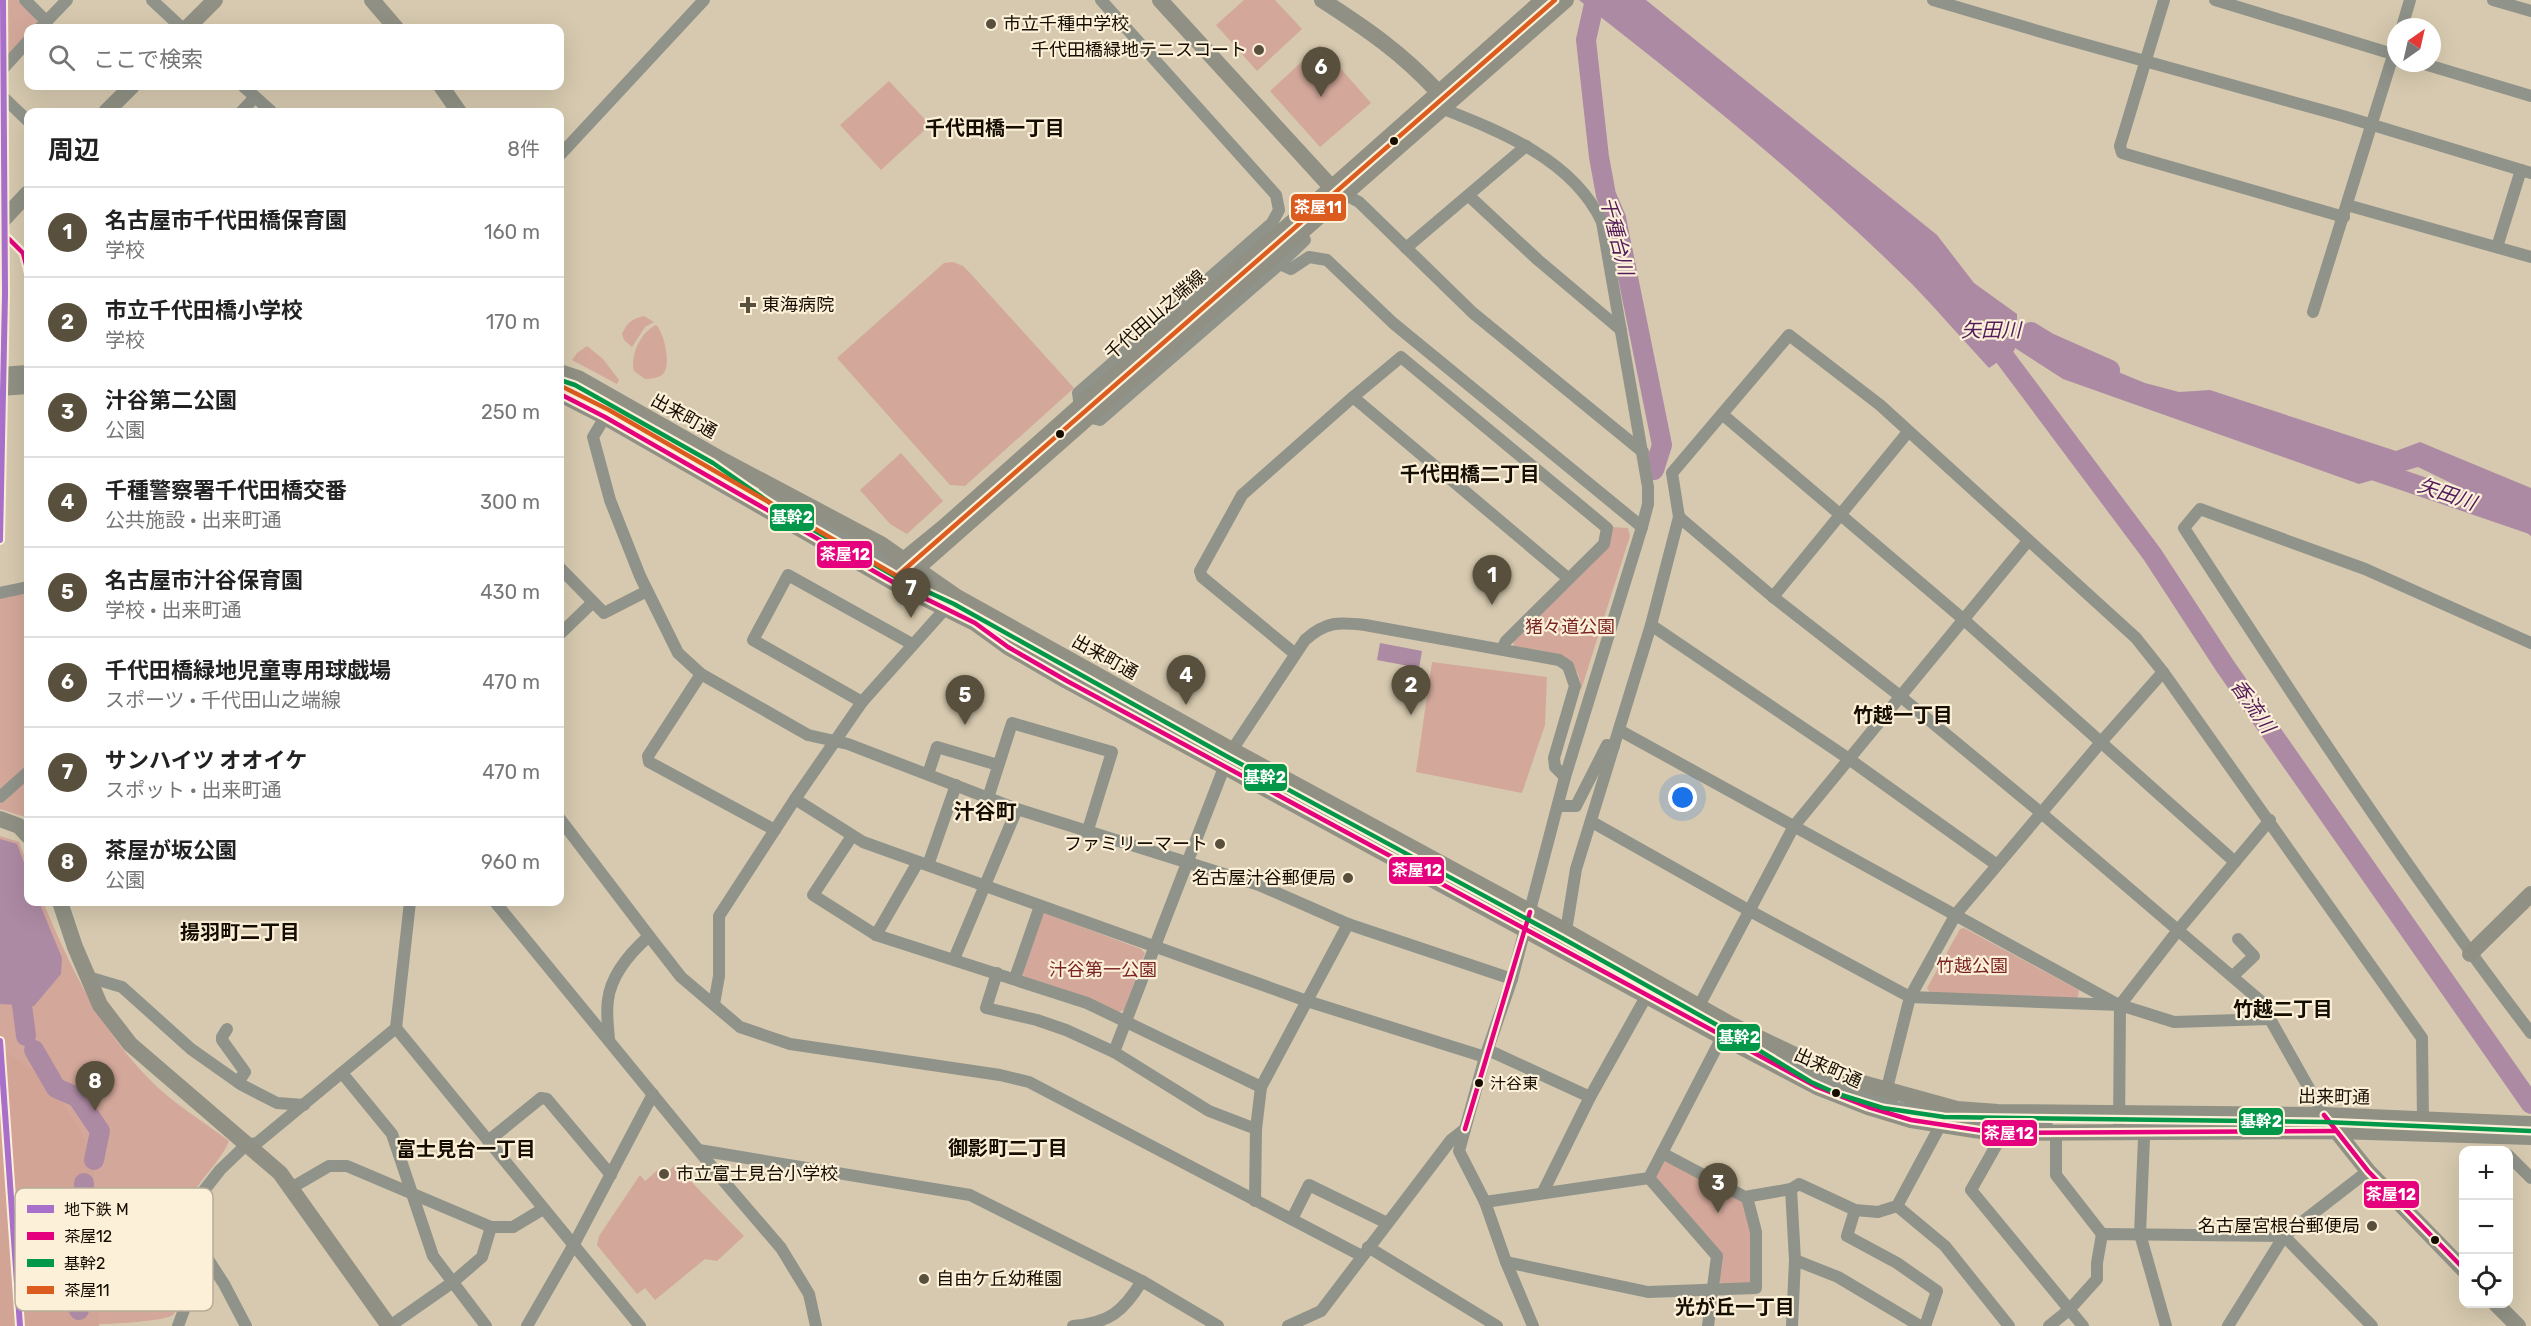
<!DOCTYPE html>
<html lang="ja">
<head>
<meta charset="utf-8">
<style>
	body { margin:0; font-family:Rubik,"Noto Sans JP",sans-serif; background:#f2f2f2; color:#222 }
	.controls { position:absolute; right:18px; bottom:18px; display:grid; overflow:hidden; border-radius:12px; box-shadow:0 6px 24px #0002 }
	.controls button { width:54px; height:54px; display:grid; place-items:center; padding:0; border:0; border-bottom:2px solid #e0e0e0; background:#fff; color:#222; font:30px sans-serif }
	.compass { position:absolute; left:2387px; top:18px; width:54px; height:54px; border-radius:50%; background:#fff; box-shadow:0 6px 24px #0002; rotate:34deg }
	.you { position:absolute; left:1683px; top:798px; width:21px; height:21px; margin:-15px; border:4px solid #fff; border-radius:50%; background:#1a73e8; box-shadow:0 0 0 9px #1a73e833 }
	.badge { display:grid; place-items:center; width:39px; height:39px; border-radius:50%; background:#594f3d; color:#fff; font-size:20px; font-weight:700 }
	.pin { position:absolute; translate:-50% -50px; filter:drop-shadow(0 2px 3px #0008) }
	.pin::after { content:''; position:absolute; top:32px; width:21px; height:18px; background:inherit; clip-path:polygon(0 0,100% 0,50% 100%) }
	.list { margin:0; padding:0; list-style:none }
	h2 { display:flex; justify-content:space-between; align-items:center; height:78px; margin:0; padding:0 24px; font-size:26px }
	h2 small { font-size:20px; font-weight:400; color:#767676 }
	.list li { display:grid; grid-template-columns:39px 1fr auto; gap:18px; align-items:center; box-sizing:border-box; height:90px; padding:0 24px; border-top:2px solid #e0e0e0 }
	.list b { display:block; font-size:22px; white-space:nowrap }
	.list p { margin:0; font-size:20px; white-space:nowrap; color:#767676 }
	.list em { font-size:20px; font-style:normal; color:#767676 }
	.icon { flex:none; width:33px; height:33px; fill:none; stroke:currentColor; stroke-width:2; stroke-linecap:round; stroke-linejoin:round }
	.map { position:relative; flex:none; width:2531px; height:1326px; overflow:hidden }
	.search { position:absolute; background:#fff; box-shadow:0 6px 24px #0002; left:24px; top:24px; width:540px; height:66px; display:flex; align-items:center; gap:15px; box-sizing:border-box; padding:0 21px; border-radius:12px; color:#767676; font-size:22px }
	.panel { position:absolute; background:#fff; box-shadow:0 6px 24px #0002; left:24px; top:108px; width:540px; height:798px; border-radius:12px }
	.map>svg:first-child { display:block }
</style>
</head>
<body>
<div class="map">
<svg width="2531" height="1326" viewBox="0 0 2531 1326">
	<rect width="100%" height="100%" fill="#d6c9af"/>
	<g fill="#d3a89a">
		<path d="M0 0H18L37 19V24L33 28H28V34L0 65Z"/>
		<path d="M1244 0H1275L1302 29 1257 71 1216 25Z"/>
		<path d="M1320 45 1371 103 1320 147 1270 91Z"/>
		<path d="M889 81 930 125 881 170 840 125Z"/>
		<path d="M953 262 963 266 970 273 1074 388 965 486 950 485 837 358 944 263Z"/>
		<path d="M644 316 654 322 645 327 632 347 624 340 622 334C627 323 631 319 644 316Z"/>
		<path d="M656 325C664 332 672 366 663 374 659 378 651 379 645 379L634 371C630 354 641 332 656 325Z"/>
		<path d="M587 346 603 359 619 380 617 384 572 360 577 353Z"/>
		<path d="M901 453 943 501 907 534 890 524 860 490Z"/>
		<path d="M1612 527 1628 528 1630 536 1581 690C1581 652 1543 650 1514 647L1513 641Z"/>
		<path d="M28 591V766L0 791V597Z"/>
		<path d="M1432 662 1547 677 1545 725 1522 793 1416 772Z"/>
		<path d="M28 778V818L0 809V804Z"/>
		<path d="M0 836 19 842 28 866V902H43C70 966 99 1028 149 1079 171 1102 204 1122 229 1141 219 1165 195 1182 187 1207 179 1229 198 1246 194 1265 193 1273 178 1310 173 1315 155 1326 30 1326 0 1326Z"/>
		<path d="M1044 913 1141 949 1145 953 1124 1010 1119 1012 1024 977 1021 972 1040 915Z"/>
		<path d="M1964 928 2079 990 2078 997 2075 999 1931 994 1927 988 1960 929Z"/>
		<path d="M1663 1160 1745 1195 1753 1232 1750 1286 1722 1285 1718 1279 1722 1253 1654 1177Z"/>
		<path d="M675 1165 744 1236 717 1261 705 1259 655 1300 645 1288 637 1294 597 1245 599 1236 640 1175 645 1181 659 1169 665 1175Z"/>
	</g>
	<path fill="#d1a496" d="M0 1044 4 1051 46 1078 81 1131 94 1161 92 1207 99 1293V1326H0Z"/>
	<g fill="#ad8aa4">
		<path d="M1579 0H1646L1937 235 1974 283 2017 314V321L2057 347 2145 383 2179 392 2210 390 2396 451 2420 442 2531 488V536L2488 501 2418 467 2359 484 2063 379 2015 348 2014 351 1989 368C1963 340 1938 311 1912 284 1808 181 1694 90 1579 0Z"/>
		<path d="M1380 643 1422 651 1419 668 1377 660Z"/>
		<path d="M0 839 17 844 28 874V902H39L62 958 61 974 34 1006 0 1004Z"/>
	</g>
	<g fill="none" stroke-linecap="round" stroke-linejoin="round">
		<g stroke="#ad8aa4" stroke-width="20">
			<path d="M1595 0 1586 40 1599 157 1606 195 1616 218 1662 445 1654 470"/>
			<path d="M2031 332 2049 343 2110 370"/>
			<path d="M1993 335 1995 344 2152 554 2225 666 2531 1104"/>
			<path d="M2364 467 2531 524"/>
			<path d="M22 1005 26 1036"/>
			<path d="M34 1050 56 1088 77 1097 100 1131 94 1160"/>
			<path d="M79 1310 88 1247 84 1219V1183"/>
		</g>
		<g stroke="#90938a" stroke-width="12">
			<path d="M25 0 47 22"/>
			<path d="M152 0 182 28"/>
			<path d="M1933 0 2062 38 2343 116 2531 173"/>
			<path d="M2164 0 2120 146 2122 153 2344 217"/>
			<path d="M2215 0 2396 55"/>
			<path d="M2493 0 2531 11"/>
			<path d="M2402 27 2410 0"/>
			<path d="M40 28 67 0"/>
			<path d="M2421 63 2531 96"/>
			<path d="M0 72 28 41"/>
			<path d="M243 86 272 112"/>
			<path d="M0 94 28 121"/>
			<path d="M1440 104 1441 108C1502 132 1573 160 1602 222L1648 487V504L1642 527 1565 777 1512 979 1485 1057 1459 1151 1485 1202 1506 1262 1533 1326"/>
			<path d="M241 112 255 97"/>
			<path d="M560 155 704 0"/>
			<path d="M1340 192 1359 202 1473 313 1643 452"/>
			<path d="M1469 196 1538 260 1621 330"/>
			<path d="M2347 205 2531 257"/>
			<path d="M2497 247 2521 170"/>
			<path d="M1406 248 1526 146"/>
			<path d="M1280 264 1291 269 1309 257 1327 260 1393 323 1642 527"/>
			<path d="M2313 312 2396 46"/>
			<path d="M1080 407 1078 393 1272 223 1279 210 1276 195 1101 0"/>
			<path d="M1722 414 1963 619 2235 862"/>
			<path d="M605 417 593 437 610 500 640 576 678 653 701 674 808 735 848 744 1017 809 1259 885 1348 924 1512 979"/>
			<path d="M1088 417 1100 420 1280 264 1305 240 1295 229"/>
			<path d="M765 490 793 509 895 567"/>
			<path d="M1679 517 1773 597 1900 696 2040 812 2263 1003 2270 1019 2324 1115"/>
			<path d="M560 568 604 613 647 591"/>
			<path d="M0 593 28 587"/>
			<path d="M1773 597 1908 432"/>
			<path d="M1651 625 1849 759 1997 865"/>
			<path d="M996 632 1059 662"/>
			<path d="M560 634 592 603"/>
			<path d="M2531 643 2365 569 2200 509 2184 528C2295 699 2407 871 2531 1033"/>
			<path d="M1502 649 1506 641 1604 544 1607 528 1401 357 1353 397 1569 579"/>
			<path d="M1294 653 1202 577 1200 571 1242 495 1353 397"/>
			<path d="M701 674 648 756 649 762 775 830"/>
			<path d="M862 702 753 640 788 575 912 644"/>
			<path d="M1142 708 1196 743"/>
			<path d="M1619 730 2117 1004"/>
			<path d="M928 774 937 747 998 765"/>
			<path d="M0 797 28 772"/>
			<path d="M988 798 1012 723 1112 752 1087 833"/>
			<path d="M795 799 863 842 1307 1001 1485 1057"/>
			<path d="M1559 806H1576L1607 745 1614 746"/>
			<path d="M560 819 649 936C631 952 611 975 608 1000 606 1013 608 1027 609 1039"/>
			<path d="M1592 822 1750 911 1910 997 2120 1005 2174 1022 2270 1019"/>
			<path d="M852 836 813 895 876 935 1087 1003 1261 1087"/>
			<path d="M928 865 956 785"/>
			<path d="M410 902 396 1028 640 1326"/>
			<path d="M495 902 727 1185 781 1248 809 1294 816 1326"/>
			<path d="M1566 931 1576 869 1651 625 1679 517 1672 473 1789 335 1880 405 2136 638 2163 672 2422 1038 2423 1119"/>
			<path d="M876 935 918 862"/>
			<path d="M649 936 681 977 740 1027 790 1044 1000 1075 1029 1082 1362 1256"/>
			<path d="M954 959 1017 809"/>
			<path d="M997 973 986 1008 1037 1020 1066 1030 1114 1052"/>
			<path d="M2233 976 2254 956 2238 939"/>
			<path d="M88 977 122 987 191 1049 242 1085 277 1103 304 1105"/>
			<path d="M1015 978 1040 906"/>
			<path d="M714 1004 719 976V916L795 799 862 702 945 609"/>
			<path d="M1699 1006 1794 826 2028 541"/>
			<path d="M227 1029 222 1037V1040L245 1072 238 1082"/>
			<path d="M1488 1050 1590 1097"/>
			<path d="M1782 1056C1816 1077 1852 1096 1892 1102"/>
			<path d="M342 1073 392 1134 433 1256 486 1326"/>
			<path d="M1886 1106 1973 1119 2047 1126"/>
			<path d="M1881 1112 1910 997 1956 914 2102 741 2163 672"/>
			<path d="M2145 1114 2140 1234 2166 1326"/>
			<path d="M1256 1129 1209 1111 1114 1052 1225 765 1232 750 1305 640C1326 621 1339 622 1365 625L1559 660 1568 666 1575 686 1554 758 1555 767 1565 777"/>
			<path d="M2119 1131 2120 1005 2179 929 2270 820"/>
			<path d="M2056 1132V1175L2102 1234"/>
			<path d="M1997 1133V1144L1971 1190 2083 1326"/>
			<path d="M488 1141 541 1098 547 1099 611 1175"/>
			<path d="M699 1150 970 1195 1142 1281 1218 1326"/>
			<path d="M1662 1153 1745 1197 1791 1189 1799 1184 1855 1210 1878 1212 1897 1206 1940 1126 1944 1115V1106"/>
			<path d="M2508 1155 2531 1178"/>
			<path d="M1649 1178 1717 1256 1708 1326"/>
			<path d="M291 1188 329 1166H347L491 1227H513L543 1209"/>
			<path d="M1791 1189 1795 1260 1792 1326"/>
			<path d="M1543 1192 1590 1097 1647 995"/>
			<path d="M1255 1201 1256 1129 1261 1087 1348 924"/>
			<path d="M1485 1202 1649 1178 1722 1037"/>
			<path d="M1897 1206 1945 1246 2009 1326"/>
			<path d="M1855 1210 1847 1236 1897 1263 1937 1291 1925 1326"/>
			<path d="M1292 1219 1309 1185 1387 1223"/>
			<path d="M1368 1247 1497 1326"/>
			<path d="M1795 1260 1838 1277 1920 1326"/>
			<path d="M1506 1262 1648 1292 1756 1288V1232L1747 1197"/>
			<path d="M178 1326 204 1256"/>
			<path d="M246 1326 224 1284 198 1244 193 1225 195 1202 220 1170 246 1145 257 1143 396 1028"/>
			<path d="M390 1326 453 1282 482 1257 491 1227"/>
			<path d="M527 1326 573 1246 653 1094"/>
			<path d="M1073 1326C1109 1323 1123 1312 1142 1281"/>
			<path d="M1288 1326 1321 1311 1451 1140 1465 1129"/>
			<path d="M2049 1326 2069 1310 2097 1279V1263L2102 1234 2284 1236 2372 1326"/>
			<path d="M2228 1326 2284 1236 2368 1171"/>
		</g>
		<g stroke="#909184" stroke-width="16">
			<path d="M372 0 396 28"/>
			<path d="M1160 0 1332 188"/>
			<path d="M1322 0C1367 29 1402 53 1438 92"/>
			<path d="M187 28 215 0"/>
			<path d="M441 86 459 112"/>
			<path d="M106 112 132 86"/>
			<path d="M1319 199 1543 0"/>
			<path d="M1329 208 1566 0"/>
			<path d="M0 223 28 193"/>
			<path d="M560 372 578 378 717 457 881 544 957 597 1232 750 1566 931 1730 1024 1816 1065 1859 1082 1957 1109 1998 1112 2324 1115 2531 1124"/>
			<path d="M0 375 28 373"/>
			<path d="M0 388 28 386"/>
			<path d="M560 394 605 417 898 585 975 623 1008 647 1067 681 1722 1037 1817 1087 1868 1107 1911 1120 1974 1130 1997 1133 2336 1131 2531 1137"/>
			<path d="M884 576 944 527 1115 375"/>
			<path d="M898 585 1124 386"/>
			<path d="M0 819 19 826 28 836"/>
			<path d="M60 902 75 947 100 1005 130 1044 280 1173 389 1326"/>
			<path d="M2470 954 2531 894"/>
			<path d="M2333 1127 2368 1171 2464 1270"/>
			<path d="M2496 1304 2518 1326"/>
		</g>
		<g stroke="#909184" stroke-width="16">
			<path d="M1115 375 1319 199"/>
			<path d="M1124 386 1329 208"/>
		</g>
		<defs>
			<g id="bus-1">
				<path d="M0 230 23 253 28 272"/>
				<path d="M560 394 605 417 898 585 975 623 1008 647 1067 681 1817 1087 1868 1107 1911 1120 1997 1133 2336 1131"/>
				<path d="M2324 1115 2368 1171 2464 1269"/>
				<path d="M1465 1129 1530 912"/>
			</g>
			<path id="bus-2" d="M560 380 575 385 713 463 789 516 898 578 954 604 1228 757 1562 938 1726 1030 1811 1082 1838 1094 1883 1108 1944 1117 2324 1122 2531 1131"/>
			<path id="bus-3" d="M563 387 609 410 897 576 1555 0"/>
		</defs>
		<use href="#bus-1" stroke="#fcf0d9" stroke-width="9"/>
		<use href="#bus-2" stroke="#fcf0d9" stroke-width="9"/>
		<use href="#bus-3" stroke="#fcf0d9" stroke-width="9"/>
		<use href="#bus-1" stroke="#e5007d" stroke-width="4.5"/>
		<use href="#bus-2" stroke="#029749" stroke-width="4.5"/>
		<use href="#bus-3" stroke="#dc5c1f" stroke-width="4.5"/>
		<defs>
			<g id="metro-1">
				<path d="M0 540 5 294 3 0"/>
				<path d="M0 1041 20 1326"/>
			</g>
		</defs>
		<use href="#metro-1" stroke="#fcf0d9" stroke-width="10"/>
		<use href="#metro-1" stroke="#a86fcb" stroke-width="6"/>
	</g>
	<g fill="#594f3d" stroke="#fcf0d9" stroke-width="2">
		<circle cx="991" cy="24" r="6"/>
		<circle cx="1259" cy="50" r="6"/>
		<path d="M745 296h6v6h6v6h-6v6h-6v-6h-6v-6h6z"/>
		<circle cx="1220" cy="844" r="6"/>
		<circle cx="1348" cy="878" r="6"/>
		<circle cx="664" cy="1174" r="6"/>
		<circle cx="2372" cy="1226" r="6"/>
		<circle cx="924" cy="1279" r="6"/>
	</g>
	<g fill="#150d00" stroke="#fcf0d9" stroke-width="2">
		<circle cx="1394" cy="141" r="5"/>
		<circle cx="1060" cy="434" r="5"/>
		<circle cx="1479" cy="1083" r="5"/>
		<circle cx="1836" cy="1093" r="5"/>
		<circle cx="2435" cy="1240" r="5"/>
	</g>
	<g text-anchor="middle" stroke-width="4.5" stroke-linejoin="round" paint-order="stroke">
		<g font-size="16" fill="#150d00" stroke="#fcf0d9" text-anchor="start">
			<text x="1490" y="1089">汁谷東</text>
		</g>
		<g font-size="18" fill="#150d00" stroke="#fcf0d9" text-anchor="start">
			<text x="1003" y="30">市立千種中学校</text>
			<text x="1247" y="56" text-anchor="end">千代田橋緑地テニスコート</text>
			<text x="762" y="311">東海病院</text>
			<text x="1208" y="850" text-anchor="end">ファミリーマート</text>
			<text x="1336" y="884" text-anchor="end">名古屋汁谷郵便局</text>
			<text x="676" y="1180">市立富士見台小学校</text>
			<text x="2360" y="1232" text-anchor="end">名古屋宮根台郵便局</text>
			<text x="936" y="1285">自由ケ丘幼稚園</text>
		</g>
		<g font-size="18" fill="#150d00" stroke="#fcf0d9">
			<text transform="translate(1155 315) rotate(-41)" y="6">千代田山之端線</text>
			<text transform="translate(684 416) rotate(29)" y="6">出来町通</text>
			<text transform="translate(1105 657) rotate(29)" y="6">出来町通</text>
			<text transform="translate(1828 1068) rotate(24)" y="6">出来町通</text>
			<text transform="translate(2334 1097) rotate(1)" y="6">出来町通</text>
		</g>
		<g font-size="18" fill="#7a2325" stroke="#fcf0d9">
			<text x="1570" y="633">猪々道公園</text>
			<text x="1972" y="972">竹越公園</text>
			<text x="1103" y="976">汁谷第一公園</text>
		</g>
		<g font-size="20" font-weight="bold" fill="#150d00" stroke="#fcf0d9">
			<text x="995" y="135">千代田橋一丁目</text>
			<text x="1470" y="481">千代田橋二丁目</text>
			<text x="1903" y="722">竹越一丁目</text>
			<text x="240" y="939">揚羽町二丁目</text>
			<text x="2283" y="1016">竹越二丁目</text>
			<text x="1008" y="1155">御影町二丁目</text>
			<text x="466" y="1156">富士見台一丁目</text>
			<text x="1735" y="1314">光が丘一丁目</text>
		</g>
		<g font-size="20" font-style="italic" fill="#551c5b" stroke="#fcf0d9">
			<text transform="translate(1617 236) rotate(76)" y="7">千種台川</text>
			<text x="1991" y="337">矢田川</text>
			<text transform="translate(2447 494) rotate(19)" y="7">矢田川</text>
			<text transform="translate(2253 706) rotate(55)" y="7">香流川</text>
		</g>
		<g font-size="21" font-weight="bold" fill="#150d00" stroke="#fcf0d9">
			<text x="985" y="819">汁谷町</text>
		</g>
	</g>
	<rect x="15" y="1188" width="198" height="123" rx="9" fill="#fcf0d9" stroke="#b7ac98" stroke-width="1.5"/>
	<rect x="27" y="1205" width="27" height="8" fill="#a86fcb"/>
	<rect x="27" y="1232" width="27" height="8" fill="#e5007d"/>
	<rect x="27" y="1259" width="27" height="8" fill="#029749"/>
	<rect x="27" y="1286" width="27" height="8" fill="#dc5c1f"/>
	<g font-size="16" fill="#150d00">
		<text x="64" y="1215">地下鉄 M</text>
		<text x="64" y="1242">茶屋12</text>
		<text x="64" y="1269">基幹2</text>
		<text x="64" y="1296">茶屋11</text>
	</g>
	<g stroke="#fcf0d9" stroke-width="2">
		<rect x="1290" y="193" width="57" height="29" rx="6" fill="#dc5c1f"/>
		<rect x="769" y="503" width="46" height="29" rx="6" fill="#029749"/>
		<rect x="816" y="540" width="57" height="29" rx="6" fill="#e5007d"/>
		<rect x="1243" y="763" width="45" height="29" rx="6" fill="#029749"/>
		<rect x="1388" y="856" width="57" height="29" rx="6" fill="#e5007d"/>
		<rect x="1716" y="1023" width="45" height="29" rx="6" fill="#029749"/>
		<rect x="2238" y="1107" width="46" height="29" rx="6" fill="#029749"/>
		<rect x="1981" y="1119" width="57" height="28" rx="6" fill="#e5007d"/>
		<rect x="2363" y="1180" width="57" height="29" rx="6" fill="#e5007d"/>
	</g>
	<g font-size="16" text-anchor="middle" font-weight="bold" fill="#fff">
		<text x="1318" y="213">茶屋11</text>
		<text x="792" y="523">基幹2</text>
		<text x="845" y="560">茶屋12</text>
		<text x="1265" y="783">基幹2</text>
		<text x="1417" y="876">茶屋12</text>
		<text x="1739" y="1043">基幹2</text>
		<text x="2261" y="1127">基幹2</text>
		<text x="2009" y="1139">茶屋12</text>
		<text x="2391" y="1200">茶屋12</text>
	</g>
</svg>
<div class="controls">
<button>+</button>
<button>−</button>
<button><svg class="icon" aria-label="locate" viewBox="0 0 24 24"><circle cx="12" cy="12" r="6"/><path d="M12 2v4M12 18v4M2 12h4M18 12h4"/></svg></button>
</div>
<svg class="compass" viewBox="-18 -18 36 36"><path d="M0-13l5 13h-10z" fill="#e53935"/><path d="M0 13l5-13h-10z" fill="#767676"/></svg>
<div class="you"></div>
<div class="pin badge" style="left:1492px;top:605px">1</div>
<div class="pin badge" style="left:1411px;top:715px">2</div>
<div class="pin badge" style="left:1718px;top:1213px">3</div>
<div class="pin badge" style="left:1186px;top:705px">4</div>
<div class="pin badge" style="left:965px;top:725px">5</div>
<div class="pin badge" style="left:1321px;top:97px">6</div>
<div class="pin badge" style="left:911px;top:618px">7</div>
<div class="pin badge" style="left:95px;top:1111px">8</div>
<div class="search"><svg class="icon" aria-label="search" viewBox="0 0 24 24"><circle cx="10" cy="10" r="6"/><path d="M15 15l6 6"/></svg>ここで検索</div>
<section class="panel">
<h2>周辺<small>8件</small></h2>
<ul class="list">
<li><span class="badge">1</span><div><b>名古屋市千代田橋保育園</b><p>学校</p></div><em>160 m</em></li>
<li><span class="badge">2</span><div><b>市立千代田橋小学校</b><p>学校</p></div><em>170 m</em></li>
<li><span class="badge">3</span><div><b>汁谷第二公園</b><p>公園</p></div><em>250 m</em></li>
<li><span class="badge">4</span><div><b>千種警察署千代田橋交番</b><p>公共施設 · 出来町通</p></div><em>300 m</em></li>
<li><span class="badge">5</span><div><b>名古屋市汁谷保育園</b><p>学校 · 出来町通</p></div><em>430 m</em></li>
<li><span class="badge">6</span><div><b>千代田橋緑地児童専用球戯場</b><p>スポーツ · 千代田山之端線</p></div><em>470 m</em></li>
<li><span class="badge">7</span><div><b>サンハイツ オオイケ</b><p>スポット · 出来町通</p></div><em>470 m</em></li>
<li><span class="badge">8</span><div><b>茶屋が坂公園</b><p>公園</p></div><em>960 m</em></li>
</ul>
</section>
</div>
</body>
</html>
